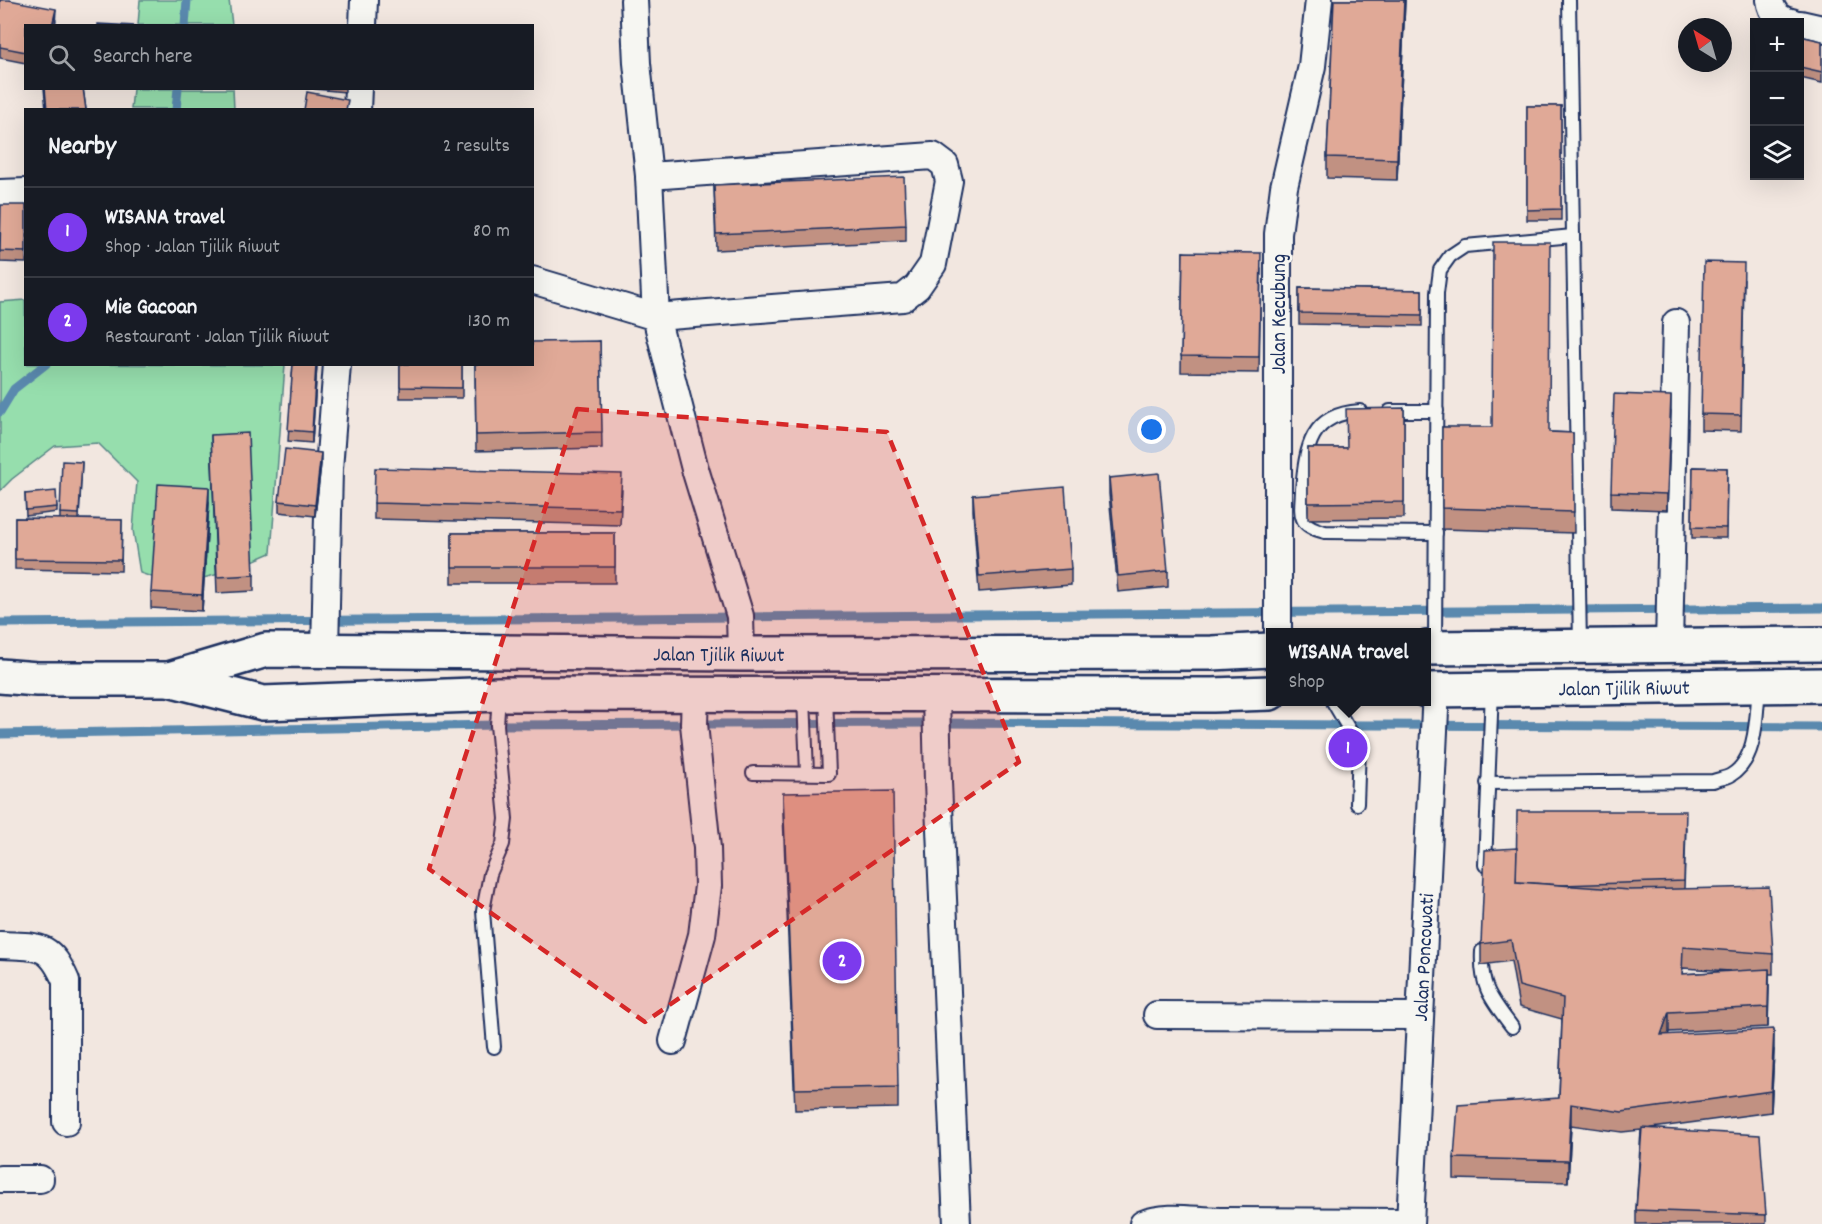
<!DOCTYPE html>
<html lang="en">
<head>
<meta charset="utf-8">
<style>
	body { margin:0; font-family:Dekko,sans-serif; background:#242831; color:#f1f3f6 }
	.controls { position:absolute; right:18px; top:18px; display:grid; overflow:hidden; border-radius:0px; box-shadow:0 6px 24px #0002 }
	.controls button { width:54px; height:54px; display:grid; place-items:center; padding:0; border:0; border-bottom:2px solid #363941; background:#171b24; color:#f1f3f6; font:30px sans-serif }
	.compass { position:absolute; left:1678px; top:18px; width:54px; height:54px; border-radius:50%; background:#171b24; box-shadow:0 6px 24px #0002; rotate:323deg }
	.you { position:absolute; left:1152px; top:430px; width:21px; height:21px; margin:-15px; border:4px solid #fff; border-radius:50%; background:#1a73e8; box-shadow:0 0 0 9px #1a73e833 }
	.badge { display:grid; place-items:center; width:39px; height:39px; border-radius:50%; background:#7c3aed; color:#fff; font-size:20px; font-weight:700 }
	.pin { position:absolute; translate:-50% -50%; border:3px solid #fff; box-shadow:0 2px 6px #0006 }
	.popup { position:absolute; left:1266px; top:628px; width:165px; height:78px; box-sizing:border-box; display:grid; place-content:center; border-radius:0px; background:#171b24; filter:drop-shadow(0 2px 4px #0005); font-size:20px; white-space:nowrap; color:#9ea1a6 }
	.popup b { font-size:22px; color:#f1f3f6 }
	.popup::after { content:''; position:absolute; left:50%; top:100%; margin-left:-12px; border:12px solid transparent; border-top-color:#171b24 }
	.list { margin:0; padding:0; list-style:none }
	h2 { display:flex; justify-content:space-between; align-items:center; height:78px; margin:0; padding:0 24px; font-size:26px }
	h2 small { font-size:20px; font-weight:400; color:#9ea1a6 }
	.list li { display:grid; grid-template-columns:39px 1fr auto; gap:18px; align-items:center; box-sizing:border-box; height:90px; padding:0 24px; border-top:2px solid #363941 }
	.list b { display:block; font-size:22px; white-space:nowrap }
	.list p { margin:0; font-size:20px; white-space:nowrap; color:#9ea1a6 }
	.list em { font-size:20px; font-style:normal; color:#9ea1a6 }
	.icon { flex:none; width:33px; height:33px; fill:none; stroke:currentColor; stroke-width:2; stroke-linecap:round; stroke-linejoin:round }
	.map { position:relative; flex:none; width:1822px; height:1224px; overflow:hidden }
	.search { position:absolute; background:#171b24; box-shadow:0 6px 24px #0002; left:24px; top:24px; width:510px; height:66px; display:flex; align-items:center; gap:15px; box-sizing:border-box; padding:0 21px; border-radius:0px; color:#9ea1a6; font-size:22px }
	.panel { position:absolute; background:#171b24; box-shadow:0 6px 24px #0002; left:24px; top:108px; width:510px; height:258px; border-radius:0px }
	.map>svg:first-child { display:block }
</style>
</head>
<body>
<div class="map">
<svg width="1822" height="1224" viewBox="0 0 1822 1224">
	<rect width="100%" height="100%" fill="#f2e7e0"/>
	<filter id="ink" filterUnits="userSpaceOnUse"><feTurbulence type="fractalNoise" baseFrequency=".0167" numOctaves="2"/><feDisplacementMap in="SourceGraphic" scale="12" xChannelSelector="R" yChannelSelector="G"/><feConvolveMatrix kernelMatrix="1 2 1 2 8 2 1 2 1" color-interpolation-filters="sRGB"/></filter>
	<g filter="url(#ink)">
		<g fill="#96dead" stroke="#588686" stroke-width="1.5">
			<path d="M140 0H229L232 25H138Z"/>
			<path d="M133 89H233L234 109H131Z"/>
			<path d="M25 300 26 364 285 365 271 553 227 572 175 585 140 573 133 530 137 482 98 443 55 446 12 479 0 491V302Z"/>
		</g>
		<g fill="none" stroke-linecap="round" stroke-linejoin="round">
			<g stroke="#5a89ae" stroke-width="9">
				<path d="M185 26 187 0"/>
				<path d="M176 110 178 88"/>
				<path d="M0 412 14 389 46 364"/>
				<path d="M0 623 1822 608"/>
				<path d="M0 734 497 725 937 723 1822 727"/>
			</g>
			<defs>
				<g id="service">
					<path d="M1569 0 1580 646"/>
					<path d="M1360 411C1310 414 1306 447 1302 489 1302 499 1299 513 1304 521 1309 528 1318 530 1325 532L1436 533"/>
					<path d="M1390 411H1437"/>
					<path d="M1435 647 1437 293 1440 270 1450 256 1465 246 1573 236"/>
					<path d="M804 697 807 773"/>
					<path d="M1333 702 1359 746 1357 804"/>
					<path d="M753 773 829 774 826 696"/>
					<path d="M1487 783 1713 781C1718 779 1726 778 1731 775 1758 759 1756 714 1759 687"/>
					<path d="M1485 865 1492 690"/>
					<path d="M1482 951C1480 987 1491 999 1512 1027"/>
					<path d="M494 1047 483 911 490 874 503 844 506 819 497 725 499 696"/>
				</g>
				<g id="minor">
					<path d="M634 0 637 63 649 176 656 317 695 469 740 616 741 654"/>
					<path d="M1770 0C1772 13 1779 20 1792 22"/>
					<path d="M1800 24 1822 29"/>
					<path d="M363 26 364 0"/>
					<path d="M357 110 358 88"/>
					<path d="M0 193 26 192"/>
					<path d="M532 280 656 317 903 298 917 287 933 264 949 181 945 165 933 156 649 176"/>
					<path d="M1278 632V234L1284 187 1312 66 1319 0"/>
					<path d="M1669 646 1676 323"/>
					<path d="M325 651 329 469 337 364"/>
					<path d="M936 695 938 782 957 1224"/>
					<path d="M0 945C39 947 49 942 66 981V1122"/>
					<path d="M1157 1015 1419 1016"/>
					<path d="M673 1041 702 935 708 886 707 848 694 724 695 694"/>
					<path d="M0 1179H40"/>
					<path d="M1143 1224C1167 1214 1195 1221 1220 1221 1284 1221 1347 1222 1410 1222"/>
					<path id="s1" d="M1410 1224 1436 690"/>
				</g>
				<g id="trunk">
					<path d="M1426 648 1822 644"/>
					<path d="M0 676 37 679H169L263 703 499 694 1213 695 1270 693"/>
					<path id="s2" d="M169 679 266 650 741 654 1212 653 1270 650"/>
					<path id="s3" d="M1426 690 1822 685"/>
				</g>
			</defs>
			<use href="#service" stroke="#1b2f5e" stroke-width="16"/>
			<use href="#minor" stroke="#1b2f5e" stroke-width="30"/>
			<use href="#trunk" stroke="#1b2f5e" stroke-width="38"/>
			<use href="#service" stroke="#f6f6f2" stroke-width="12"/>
			<use href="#minor" stroke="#f6f6f2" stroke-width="26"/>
			<use href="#trunk" stroke="#f6f6f2" stroke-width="33"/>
		</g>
		<g fill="#c19182" stroke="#1b2f5e" stroke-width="1.5" fill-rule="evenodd">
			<path d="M0 0 56 20 55 26H26V63L0 58Z"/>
			<path d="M1334 0H1405L1397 180 1327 178V157Z"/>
			<path d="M1800 36 1822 41V83L1800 78Z"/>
			<path d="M44 88H83L86 110H46Z"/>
			<path d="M315 88H345V92L315 89Z"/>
			<rect x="1527" y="106" width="34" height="114"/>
			<path d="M714 185 906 225V241L716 250Z"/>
			<path d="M26 205V263L0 262V226Z"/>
			<path d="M1183 252 1261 269 1259 373 1181 372Z"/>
			<path d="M1744 279 1741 431 1701 430V414Z"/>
			<path d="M1299 288 1422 290V326L1299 324Z"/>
			<path d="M600 341 602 448 476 451 475 364Z"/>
			<path d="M293 364H317L312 443 288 441Z"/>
			<rect x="400" y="364" width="62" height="34"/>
			<path d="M1404 408V518L1308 519V448H1346Z"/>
			<path d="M1671 412 1667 510 1611 508V492Z"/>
			<path d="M1442 427 1573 433 1574 533 1442 529Z"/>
			<path d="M211 435 254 575V591L217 593Z"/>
			<path d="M82 462 79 519 122 520 121 571 15 569V518L60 519V513Z"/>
			<path d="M321 464 315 516 279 512V501Z"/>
			<path d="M1693 467 1727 468 1726 538H1692Z"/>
			<path d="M1109 478 1168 571V587L1118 592 1109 494Z"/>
			<path d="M622 490 620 525 374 519V503Z"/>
			<path d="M25 494 57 507V512L26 516Z"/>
			<path d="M973 495 1071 569V585L979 592 973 511Z"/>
			<path d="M209 503 202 611 151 608V592Z"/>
			<rect x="452" y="533" width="163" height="50"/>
			<path d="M783 793 898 1087V1108L795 1110 783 814Z"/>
			<path d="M1686 827 1684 889 1773 954V974H1769L1768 1027 1669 1032 1668 1035 1774 1050 1771 1112 1652 1128 1766 1215V1224H1636V1210L1641 1130 1622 1132 1571 1125 1568 1182 1454 1179V1158L1559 1098 1562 1019 1519 1007 1511 961 1481 965V944L1517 848ZM1683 968 1730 971 1682 974Z"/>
		</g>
		<g fill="#9d766a" stroke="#1b2f5e" stroke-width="1.5">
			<path d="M1404 0H1405L1397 180V159Z"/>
			<path d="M56 9 55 26H52Z"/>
			<path d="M316 364H317L312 443V432Z"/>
			<path d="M1671 396V412L1667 510V494Z"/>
			<path d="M321 453V464L315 516V505Z"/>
			<path d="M209 487V503L202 611V595Z"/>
			<path d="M1769 969V990L1768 1027V1007Z"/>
			<path d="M1669 1012V1032L1661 1056V1035Z"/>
			<path d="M1774 1029V1050L1771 1112V1091Z"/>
			<path d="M1571 1104V1125L1568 1182V1161Z"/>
		</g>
		<g fill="#e0a997" stroke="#1b2f5e" stroke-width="1.5">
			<path d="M0 0H9L56 9 52 26H26V52L0 47Z"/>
			<path d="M1334 0H1404L1397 159 1327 157Z"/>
			<path d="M98 24 136 26H98Z"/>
			<path d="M1800 36 1822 41V72L1800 67Z"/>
			<path d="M45 88H83L86 110H47Z"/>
			<path d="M307 92 348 100 346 110H304Z"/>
			<path d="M1527 106H1561V209L1527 210Z"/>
			<path d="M904 177 906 225 716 234 714 185Z"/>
			<path d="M1 205H26V252L0 251Z"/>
			<path d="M1493 242H1550L1549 432 1573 433 1574 512 1442 508V427H1492Z"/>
			<path d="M1183 252 1261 253 1259 357 1181 356Z"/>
			<path d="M1704 262 1744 263 1741 415 1701 414Z"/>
			<path d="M1299 288 1422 290V315L1299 313Z"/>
			<path d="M600 341 602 432 476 435 475 364H532V342Z"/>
			<path d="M293 364H316L312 432 288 430Z"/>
			<path d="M400 364H462V388L400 387Z"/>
			<path d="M1614 394 1671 396 1667 494 1611 492Z"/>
			<path d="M1404 408V502L1308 503V448H1347L1346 409Z"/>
			<path d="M248 433 254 575 217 577 211 435Z"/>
			<path d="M285 449 321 453 315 505 279 501Z"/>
			<path d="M62 461 82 462 79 514 60 513Z"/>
			<path d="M1693 467 1727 468 1726 528 1692 527Z"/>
			<path d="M375 468 622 474 620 509 374 503Z"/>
			<path d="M1159 473 1168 571 1118 576 1109 478Z"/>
			<path d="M158 484 209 487 202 595 151 592Z"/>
			<path d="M1065 487 1071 569 979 576 973 495Z"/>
			<path d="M56 491 57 507 26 510 25 494Z"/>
			<path d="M15 518 122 520 121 560 15 559Z"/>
			<rect x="452" y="533" width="163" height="34"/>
			<path d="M893 791 898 1087 795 1089 783 793Z"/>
			<path d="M1517 811H1686L1684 881 1562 885 1516 882Z"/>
			<path d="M1517 848 1516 882 1630 890 1769 887 1773 954 1683 947 1682 974 1769 969 1768 1007 1669 1012 1661 1035 1774 1029 1771 1091 1622 1112 1571 1104 1568 1161 1454 1158 1458 1105 1559 1098 1563 998 1519 986 1511 940 1481 944 1485 850Z"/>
			<path d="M1642 1128 1760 1135 1766 1215 1636 1210Z"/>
		</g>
	</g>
	<path fill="#d62828" fill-opacity="0.2" stroke="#d62828" stroke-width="4.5" stroke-dasharray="12 8" stroke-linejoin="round" d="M577 409 887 432 1019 762 645 1022 429 869Z"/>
	<g text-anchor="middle" stroke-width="5" stroke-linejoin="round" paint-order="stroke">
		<g font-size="21" fill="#1b2f5e" stroke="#f6f6f2">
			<text transform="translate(1278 314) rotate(-90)" y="7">Jalan Kecubung</text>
			<text dy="7" stroke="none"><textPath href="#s2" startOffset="554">Jalan Tjilik Riwut</textPath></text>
			<text dy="7" stroke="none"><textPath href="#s3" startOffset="198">Jalan Tjilik Riwut</textPath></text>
			<text dy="7" stroke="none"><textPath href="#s1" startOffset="267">Jalan Poncowati</textPath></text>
		</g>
	</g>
</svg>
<div class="controls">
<button>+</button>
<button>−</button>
<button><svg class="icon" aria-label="layers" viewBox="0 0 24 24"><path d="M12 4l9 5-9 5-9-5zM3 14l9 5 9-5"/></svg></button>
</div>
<svg class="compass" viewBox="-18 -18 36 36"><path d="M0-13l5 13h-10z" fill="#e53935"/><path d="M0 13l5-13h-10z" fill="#9ea1a6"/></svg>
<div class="you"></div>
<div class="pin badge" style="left:1348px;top:748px">1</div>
<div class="popup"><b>WISANA travel</b>Shop</div>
<div class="pin badge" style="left:842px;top:961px">2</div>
<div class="search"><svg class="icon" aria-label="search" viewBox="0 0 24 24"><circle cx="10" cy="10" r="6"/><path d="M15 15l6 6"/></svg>Search here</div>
<section class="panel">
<h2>Nearby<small>2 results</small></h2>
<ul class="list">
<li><span class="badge">1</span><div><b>WISANA travel</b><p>Shop · Jalan Tjilik Riwut</p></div><em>80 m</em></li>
<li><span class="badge">2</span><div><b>Mie Gacoan</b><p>Restaurant · Jalan Tjilik Riwut</p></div><em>130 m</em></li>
</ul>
</section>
</div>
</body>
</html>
